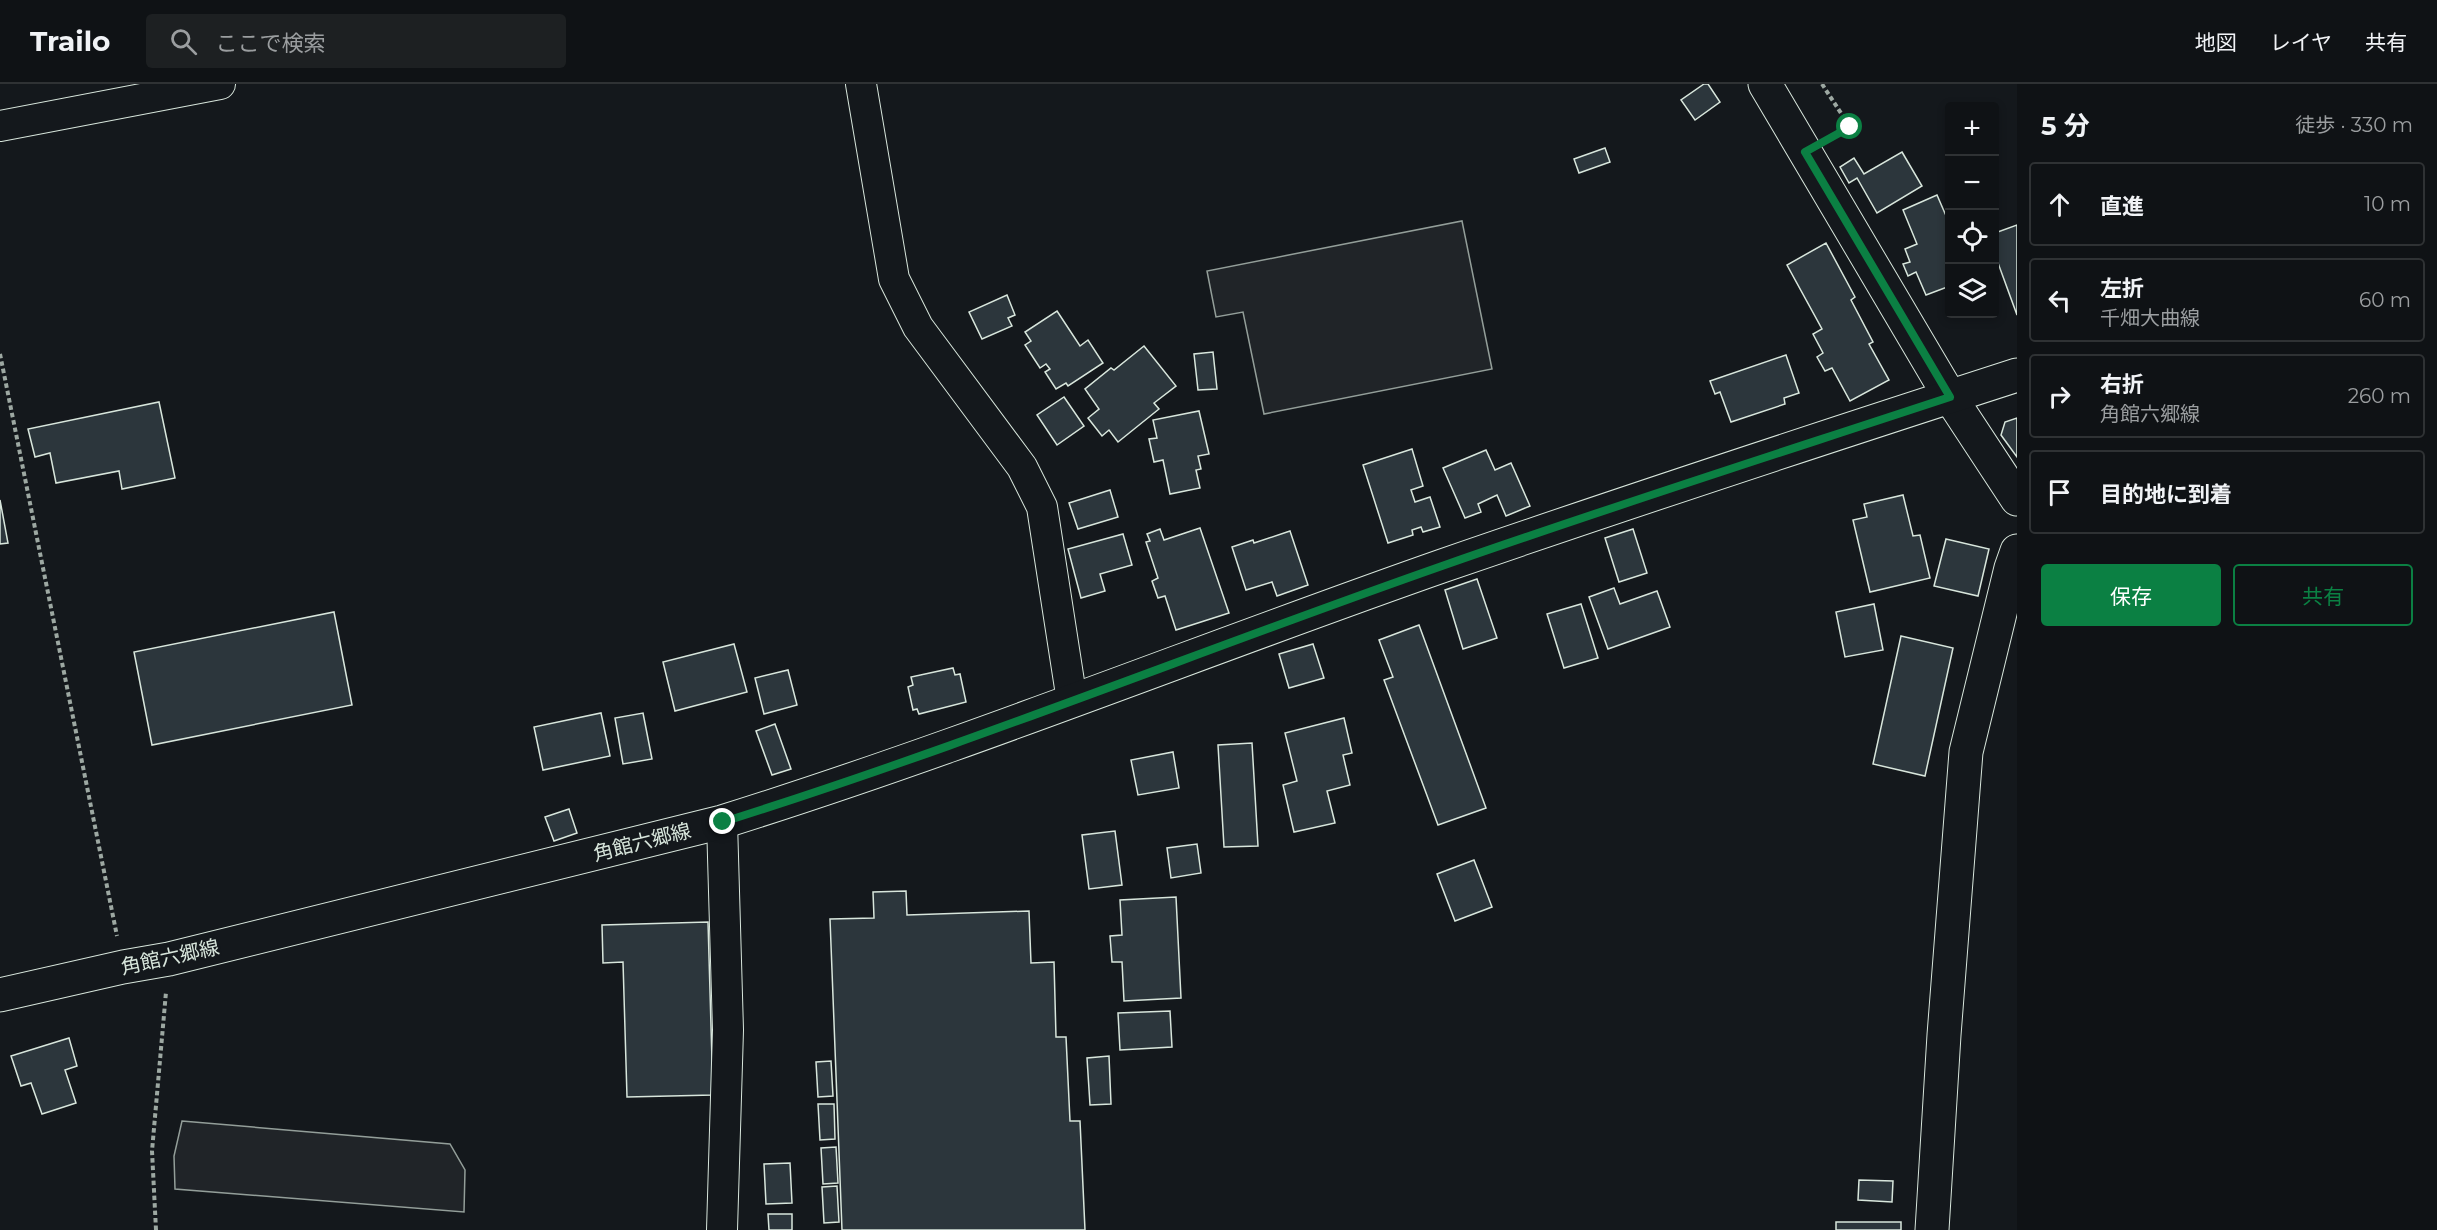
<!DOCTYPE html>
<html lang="ja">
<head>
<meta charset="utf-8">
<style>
	body { margin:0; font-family:Montserrat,"Noto Sans JP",sans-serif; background:#1d2022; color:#f1f3f6 }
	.controls { position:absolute; right:18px; top:18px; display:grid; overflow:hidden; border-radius:6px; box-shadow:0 3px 9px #0003 }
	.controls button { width:54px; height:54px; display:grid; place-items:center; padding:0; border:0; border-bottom:2px solid #2f3234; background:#0f1215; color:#f1f3f6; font:30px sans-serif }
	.stop { position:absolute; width:18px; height:18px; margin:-14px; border:4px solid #0b8043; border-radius:50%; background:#fff }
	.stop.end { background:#0b8043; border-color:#fff; box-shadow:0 2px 6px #0008 }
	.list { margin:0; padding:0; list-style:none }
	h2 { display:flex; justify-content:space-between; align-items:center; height:78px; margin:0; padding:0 24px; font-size:26px }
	h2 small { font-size:20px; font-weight:400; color:#9b9ea0 }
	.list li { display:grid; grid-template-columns:39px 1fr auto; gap:18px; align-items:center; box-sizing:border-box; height:84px; margin:0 12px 12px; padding:0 12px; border:2px solid #2f3234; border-radius:6px }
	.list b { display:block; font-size:22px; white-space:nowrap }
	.list p { margin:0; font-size:20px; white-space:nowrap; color:#9b9ea0 }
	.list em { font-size:20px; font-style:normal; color:#9b9ea0 }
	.actions { display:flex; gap:12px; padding:18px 24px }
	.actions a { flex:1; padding:14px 0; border:2px solid #0b8043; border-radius:6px; text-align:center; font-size:21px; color:#0b8043 }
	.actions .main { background:#0b8043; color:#fff }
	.icon { flex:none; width:33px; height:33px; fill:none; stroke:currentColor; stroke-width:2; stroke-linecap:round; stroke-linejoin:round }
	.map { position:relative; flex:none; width:2017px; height:1146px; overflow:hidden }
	header { display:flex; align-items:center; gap:36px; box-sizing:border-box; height:84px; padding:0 30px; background:#0f1215; border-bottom:2px solid #2f3234 }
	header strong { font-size:28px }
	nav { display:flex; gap:33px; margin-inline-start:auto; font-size:21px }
	.search { width:420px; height:54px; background:#1d2022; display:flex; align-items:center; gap:15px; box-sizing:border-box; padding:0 21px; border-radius:6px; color:#9b9ea0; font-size:22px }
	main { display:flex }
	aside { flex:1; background:#0f1215 }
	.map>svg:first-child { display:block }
</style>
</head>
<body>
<header>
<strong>Trailo</strong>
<div class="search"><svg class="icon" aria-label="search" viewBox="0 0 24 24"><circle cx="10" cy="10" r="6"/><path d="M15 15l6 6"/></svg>ここで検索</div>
<nav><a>地図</a><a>レイヤ</a><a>共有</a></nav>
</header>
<main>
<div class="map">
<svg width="2017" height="1146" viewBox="0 0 2017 1146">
	<rect width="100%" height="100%" fill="#14181c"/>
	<g fill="#202428" stroke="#939e99" stroke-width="1.5">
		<path d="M1462 137 1492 285 1264 330 1243 228 1216 233 1207 187Z"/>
		<path d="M182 1037 450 1060 465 1086 464 1128 175 1105 174 1072Z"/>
	</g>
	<g fill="#2c363c" stroke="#d8e6dc" stroke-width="1.5">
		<path d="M1704 0H1708L1720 18 1695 36 1681 16Z"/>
		<path d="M1605 64 1610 78 1579 89 1574 75Z"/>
		<path d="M1902 68 1922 102 1877 129 1857 94 1849 99 1840 83 1854 74 1864 90Z"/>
		<path d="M1937 111 1950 141V202L1926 211 1916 188 1908 192 1903 180 1910 178 1905 165 1917 160 1903 126Z"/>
		<path d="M2017 141V231L1994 168V158L1998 157 1995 149Z"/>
		<path d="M1826 159 1855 213 1851 216 1873 258 1869 260 1889 296 1850 317 1832 284 1825 287 1817 273 1823 269 1813 250 1822 245 1787 181Z"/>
		<path d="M1007 211 1015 231 1008 234 1012 242 982 255 969 228Z"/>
		<path d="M1057 227 1080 262 1088 256 1103 279 1068 302 1066 299 1056 305 1045 288 1050 285 1046 280 1040 284 1025 261 1031 257 1025 248Z"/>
		<path d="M1144 262 1176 302 1154 319 1159 325 1118 358 1109 346 1102 352 1088 334 1099 325 1085 305 1111 284 1114 286Z"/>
		<path d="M1213 268 1217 305 1198 306 1194 270Z"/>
		<path d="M1786 271 1799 309 1784 314 1785 320 1731 338 1720 308 1715 310 1710 297Z"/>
		<path d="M1064 313 1084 342 1057 361 1037 331Z"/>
		<path d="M159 318 175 394 122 405 119 387 56 399 50 369 35 373 28 345Z"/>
		<path d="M1199 327 1209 370 1198 372 1201 385 1196 386 1200 404 1170 410 1163 376 1154 378 1149 355 1157 354 1153 336Z"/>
		<path d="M2017 334V373L2001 351 2005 338Z"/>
		<path d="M1412 365 1423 402 1411 406 1415 418 1430 413 1440 443 1423 448 1421 443 1412 446 1413 451 1388 459 1363 381Z"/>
		<path d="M1486 366 1495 386 1511 379 1530 422 1506 432 1497 411 1478 420 1481 428 1465 434 1443 384Z"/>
		<path d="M1110 406 1118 433 1078 445 1069 419Z"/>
		<path d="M1903 411 1913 452 1920 451 1930 494 1870 508 1853 436 1867 433 1864 420Z"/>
		<path d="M0 416 8 459 0 460Z"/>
		<path d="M1200 444 1229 529 1176 546 1165 512 1158 514 1152 497 1158 494 1146 458 1150 457 1147 450 1160 445 1164 456Z"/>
		<path d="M1633 445 1647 489 1619 498 1605 454Z"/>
		<path d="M1290 447 1308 501 1277 512 1272 498 1246 506 1232 463 1253 456 1254 459Z"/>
		<path d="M1123 450 1132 481 1100 490 1105 507 1081 514 1068 465Z"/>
		<path d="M1946 455 1989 465 1978 512 1934 502Z"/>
		<path d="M1477 495 1497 554 1463 565 1445 506Z"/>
		<path d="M1614 504 1620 520 1657 507 1670 543 1608 565 1589 513Z"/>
		<path d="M1581 520 1598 574 1564 584 1547 530Z"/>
		<path d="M1874 520 1883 566 1845 573 1836 528Z"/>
		<path d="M334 528 352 621 152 661 134 568Z"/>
		<path d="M1419 541 1486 724 1438 741 1384 596 1393 593 1379 556Z"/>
		<path d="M1901 552 1953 564 1925 692 1873 680Z"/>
		<path d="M734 560 747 608 675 627 663 578Z"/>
		<path d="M1313 560 1324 594 1289 604 1279 570Z"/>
		<path d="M953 584 955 591 960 590 966 618 919 630 917 625 913 626 908 603 913 601 911 593Z"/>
		<path d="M788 586 797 621 764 630 755 594Z"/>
		<path d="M601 629 610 672 543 686 534 643Z"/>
		<path d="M643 629 652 675 623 680 615 634Z"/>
		<path d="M1344 634 1352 669 1343 671 1350 701 1327 707 1335 739 1294 748 1283 701 1297 697 1285 649Z"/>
		<path d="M775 640 791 685 772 691 756 647Z"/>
		<path d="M1252 659 1258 762 1224 763 1218 661Z"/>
		<path d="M1173 668 1179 704 1138 711 1131 676Z"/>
		<path d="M569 725 577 749 554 757 545 733Z"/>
		<path d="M1115 747 1122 801 1089 805 1082 751Z"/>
		<path d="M1197 760 1201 789 1171 794 1167 764Z"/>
		<path d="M1474 776 1492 823 1455 837 1437 790Z"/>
		<path d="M906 807 907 831 1029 827 1031 879 1054 878 1056 953H1066L1070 1037H1080L1085 1146H842L830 835 874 834 873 808Z"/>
		<path d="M1176 813 1181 914 1124 917 1122 878H1112L1110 852 1122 851 1120 816Z"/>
		<path d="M708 838 713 1011 627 1013 623 878 603 879 602 841Z"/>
		<path d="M1170 927 1172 963 1120 966 1118 929Z"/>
		<path d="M69 954 77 982 65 986 76 1019 42 1030 31 999 21 1002 11 972Z"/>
		<path d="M1109 972 1111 1020 1090 1021 1087 974Z"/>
		<path d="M831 977 833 1012 818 1013 816 978Z"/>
		<path d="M818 1020H834L835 1055 820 1056Z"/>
		<path d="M836 1063 838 1099 823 1100 821 1064Z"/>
		<path d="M790 1079 792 1119 766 1120 764 1080Z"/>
		<path d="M1859 1096 1893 1097 1892 1118 1858 1116Z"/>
		<path d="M837 1102 839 1138 824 1139 822 1103Z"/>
		<path d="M768 1130H792V1146H769Z"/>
		<rect x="1836" y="1138" width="65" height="8"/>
	</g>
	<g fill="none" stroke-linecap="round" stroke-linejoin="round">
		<defs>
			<g id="street">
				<path d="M861 0 894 195 918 243 1022 383 1042 423 1072 617"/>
				<path d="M0 42 220 0"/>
				<path d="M722 1146 728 946 722 738"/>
			</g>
			<g id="secondary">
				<path d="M1765 0 1950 313 2017 415"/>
				<path d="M1932 1146 1944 951 1966 668 2011 484 2017 467"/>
			</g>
			<path id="primary" d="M0 911 123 883 169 875 722 738C965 662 1202 566 1442 482 1633 416 1825 353 2017 291"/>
		</defs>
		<use href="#street" stroke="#d8e6dc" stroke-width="32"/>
		<use href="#secondary" stroke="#d8e6dc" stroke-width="35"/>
		<use href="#primary" stroke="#d8e6dc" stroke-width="35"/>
		<g stroke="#9da8a2" stroke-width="4" stroke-dasharray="4.5 3" stroke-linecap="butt">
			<path d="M1822 0 1850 43 1835 51"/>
			<path d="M0 270 117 852"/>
			<path d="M156 1146 152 1067 166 908"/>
		</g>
		<use href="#street" stroke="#14181c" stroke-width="30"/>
		<use href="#secondary" stroke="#14181c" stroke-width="33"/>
		<use href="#primary" stroke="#14181c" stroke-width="33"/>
	</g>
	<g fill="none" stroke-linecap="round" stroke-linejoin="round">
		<path stroke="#0b8043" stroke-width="8" d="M723 738C965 662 1202 566 1442 482 1610 423 1780 369 1950 313L1805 68 1850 43"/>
	</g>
	<g text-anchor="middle" stroke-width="4.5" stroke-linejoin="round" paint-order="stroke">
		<g font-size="20" fill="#d8e6dc" stroke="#14181c">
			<text transform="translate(642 758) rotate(-14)" y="7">角館六郷線</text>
			<text transform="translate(170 873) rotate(-12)" y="7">角館六郷線</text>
		</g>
	</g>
</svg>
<div class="controls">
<button>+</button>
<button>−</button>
<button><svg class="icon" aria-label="locate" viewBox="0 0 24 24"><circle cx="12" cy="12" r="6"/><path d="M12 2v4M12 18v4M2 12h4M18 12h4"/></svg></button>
<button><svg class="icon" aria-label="layers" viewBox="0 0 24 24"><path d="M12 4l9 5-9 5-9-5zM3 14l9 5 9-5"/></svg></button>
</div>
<div class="stop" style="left:1850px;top:43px"></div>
<div class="stop end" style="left:723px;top:738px"></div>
</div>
<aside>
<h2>5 分<small>徒歩 · 330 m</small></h2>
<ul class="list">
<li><svg class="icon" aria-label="ahead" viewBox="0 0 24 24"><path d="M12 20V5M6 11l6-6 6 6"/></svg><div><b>直進</b></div><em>10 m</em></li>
<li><svg class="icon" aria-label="left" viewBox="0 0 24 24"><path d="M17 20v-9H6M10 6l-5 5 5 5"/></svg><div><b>左折</b><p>千畑大曲線</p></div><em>60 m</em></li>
<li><svg class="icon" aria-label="right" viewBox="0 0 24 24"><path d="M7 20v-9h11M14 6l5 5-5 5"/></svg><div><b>右折</b><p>角館六郷線</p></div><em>260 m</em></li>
<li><svg class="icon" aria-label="arrive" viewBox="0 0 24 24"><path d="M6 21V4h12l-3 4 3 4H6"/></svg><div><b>目的地に到着</b></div></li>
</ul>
<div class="actions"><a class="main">保存</a><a>共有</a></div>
</aside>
</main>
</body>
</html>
